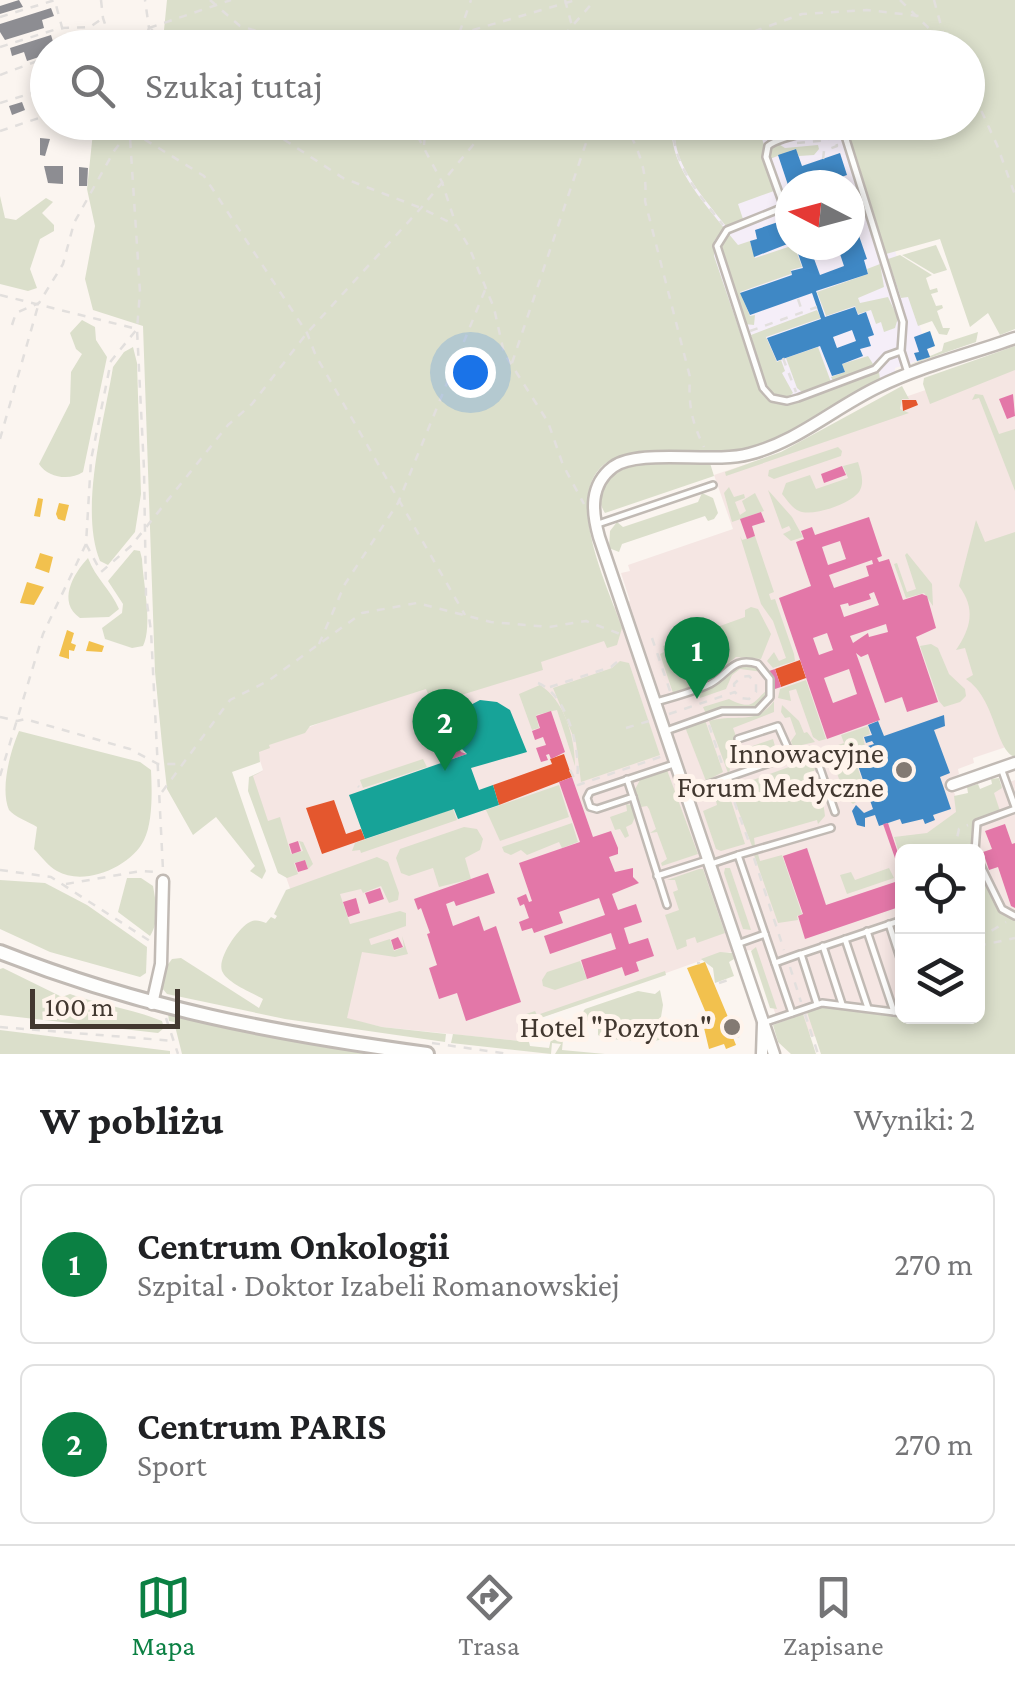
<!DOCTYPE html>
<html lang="pl">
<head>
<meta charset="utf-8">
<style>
	body { margin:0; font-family:"Crimson Pro",serif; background:#f6f6f6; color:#202124 }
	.controls { position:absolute; right:30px; bottom:30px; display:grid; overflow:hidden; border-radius:15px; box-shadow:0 5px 15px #0003 }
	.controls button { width:90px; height:90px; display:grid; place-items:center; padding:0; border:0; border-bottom:2px solid #e0e0e0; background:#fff; color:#202124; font:50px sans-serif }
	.compass { position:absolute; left:775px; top:170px; width:90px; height:90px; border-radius:50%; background:#fff; box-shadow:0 5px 15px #0003; rotate:276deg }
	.scale { position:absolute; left:30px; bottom:25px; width:150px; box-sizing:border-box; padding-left:10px; border:5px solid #423830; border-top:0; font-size:28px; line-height:35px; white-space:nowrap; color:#423830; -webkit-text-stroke:8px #fff4ec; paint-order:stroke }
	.you { position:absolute; left:470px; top:372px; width:35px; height:35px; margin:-25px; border:8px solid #fff; border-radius:50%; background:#1a73e8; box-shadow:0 0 0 15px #1a73e833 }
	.badge { display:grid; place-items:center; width:65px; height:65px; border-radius:50%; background:#0b8043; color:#fff; font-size:32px; font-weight:700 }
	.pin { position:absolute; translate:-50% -82px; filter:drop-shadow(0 2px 5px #0008) }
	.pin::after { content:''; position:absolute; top:52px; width:35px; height:30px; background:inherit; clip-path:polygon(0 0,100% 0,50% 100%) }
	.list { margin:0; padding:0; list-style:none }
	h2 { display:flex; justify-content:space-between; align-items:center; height:130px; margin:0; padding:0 40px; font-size:42px }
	h2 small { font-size:32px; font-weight:400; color:#757577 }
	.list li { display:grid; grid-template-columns:65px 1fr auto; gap:30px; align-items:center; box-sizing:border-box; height:160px; margin:0 20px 20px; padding:0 20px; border:2px solid #e0e0e0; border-radius:15px }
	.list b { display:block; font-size:38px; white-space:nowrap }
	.list p { margin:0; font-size:32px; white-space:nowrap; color:#757577 }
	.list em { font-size:32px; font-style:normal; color:#757577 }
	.icon { flex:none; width:55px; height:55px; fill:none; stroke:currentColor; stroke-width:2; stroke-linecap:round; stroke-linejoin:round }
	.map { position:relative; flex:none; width:1015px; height:1054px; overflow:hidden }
	.search { position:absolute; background:#fff; box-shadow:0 5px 15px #0003; left:30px; right:30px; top:30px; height:110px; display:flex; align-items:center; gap:25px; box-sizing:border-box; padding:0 35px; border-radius:55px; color:#757577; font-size:38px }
	.sheet { height:490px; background:#fff }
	nav { display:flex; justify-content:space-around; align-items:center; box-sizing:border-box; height:140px; border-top:2px solid #e0e0e0; background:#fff; font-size:28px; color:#757577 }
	nav a { display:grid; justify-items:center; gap:5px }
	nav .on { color:#0b8043 }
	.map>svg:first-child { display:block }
</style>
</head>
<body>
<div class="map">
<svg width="1015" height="1054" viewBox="0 0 1015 1054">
	<rect width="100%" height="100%" fill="#fbf5f0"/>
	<path fill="#f5eef8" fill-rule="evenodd" d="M639 123H853L930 357 895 368V373L872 383 726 431ZM790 185H850V245H790Z"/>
	<path fill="#f5e6e3" d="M1015 359V744L973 758 974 763 958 769 959 774 949 779 957 800 1015 780V928L978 940V852H902V1016L957 1017 954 1038 803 1036 781 1029 752 950 722 953 529 1022V1042L382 1027 347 1019 293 897 251 777 263 770 256 748 630 601 621 573 630 571 628 565 733 529 714 475 815 441 862 412Z"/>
	<g fill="#dbdfcb">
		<path d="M167 0H1015V329L1000 335 988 313 970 327 940 239 886 254 845 131 827 126 819 131H794L769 140 762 123 968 122V48H145L164 30Z"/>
		<path d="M94 123H672C668 163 700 198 724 228L714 241V256L758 385C766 401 775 405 793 404L879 372 880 379 901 370C891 377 878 381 867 387 826 410 784 445 736 452 702 456 661 447 628 454 549 470 607 583 622 628L617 645 607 648 604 641 541 662 543 670 432 704 426 689 310 726 305 733 269 745 270 748 259 752 260 762 232 772 266 871 262 879 250 871 255 866 216 817 193 835 167 789 162 744 155 672 143 326 93 310 85 279 95 226 87 189Z"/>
		<path d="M675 123H757L764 145 763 157 774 191 738 204 743 219 726 226C703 197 670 162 675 123Z"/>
		<path d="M777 143 785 148 818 145 819 149 814 155 799 156 795 149 770 159V149Z"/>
		<path d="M0 196 5 218 16 220 46 198 53 202 42 213 54 225V231L40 239 30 269 37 288 28 291 0 284Z"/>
		<path d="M728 233 738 245 750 241 755 258 794 245 802 267 791 270V274L740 292 750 316 755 315 754 325 744 324 720 248Z"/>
		<path d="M936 245 947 270 934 274 902 255Z"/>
		<path d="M900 255 932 275 926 278 930 290 937 288 938 292 931 294 936 306 942 305 943 308 937 311 943 328H950L947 335 939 334 932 321 918 326 908 297 901 298 888 259Z"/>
		<path d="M880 264 884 287 858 298 860 303 888 297 898 318 895 328 884 332 881 322 876 324 871 310 858 314 855 306 826 316 817 292 868 274 867 269Z"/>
		<path d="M817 310 821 318 766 337 777 362 781 360 785 371 782 373 793 393 787 398 773 394 764 381 751 335Z"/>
		<path d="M82 320 95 327 96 340 107 357 83 472C70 481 48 478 39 464L70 403 71 372 82 354 76 349 70 333Z"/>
		<path d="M978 332 976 342 909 365 942 351 944 343Z"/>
		<path d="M1015 346V370L930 404 923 384 924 378Z"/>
		<path d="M133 347 137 363 141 494 135 532 108 565 100 561C79 508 104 423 113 367L124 352Z"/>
		<path d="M818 347 831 382 802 392 797 388 786 358Z"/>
		<path d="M868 356 873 364 872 367 833 381 831 377 845 372 842 364Z"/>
		<path d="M902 386 909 399H902L900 409 909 413 726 476 725 472 781 452Z"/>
		<path d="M975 394 983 395 999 434 1015 429V491L979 398 972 400Z"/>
		<path d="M838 447 842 451 841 456 774 479 768 476 769 470Z"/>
		<path d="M858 462C861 472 865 483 859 492 850 504 813 517 799 511 792 508 787 500 782 494L786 483 810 475 816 489 848 478 843 466Z"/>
		<path d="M710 463 714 476 605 513C600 505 599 499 603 490 618 453 678 464 710 463Z"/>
		<path d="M729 487 734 497 744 494 745 498 735 502 740 515 746 511 742 501 755 493 764 511 732 522 724 493Z"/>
		<path d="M768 490 792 517 803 537 791 541 783 534 791 530 789 526 782 529Z"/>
		<path d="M702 493 713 498 718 513 714 519 708 521 705 516 622 544 619 552 609 548 610 531 617 522 623 527 698 502Z"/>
		<path d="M976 520 985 542 1015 532V757C995 750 996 699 966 679L973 675 965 648 956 650C971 628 976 609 959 586Z"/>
		<path d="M740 536 742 540 755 536 774 592 769 594 771 600 775 599 794 654 795 661 773 668 767 661 774 652 779 661 786 658 773 621 761 604Z"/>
		<path d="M134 550 140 551 142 559C143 583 153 626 143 646L132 648 105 639 102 628 122 613 123 604 108 581Z"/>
		<path d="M907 553 932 584 933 606 924 593 906 598 894 564 897 563 907 592 916 589 905 555Z"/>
		<path d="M88 558C96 579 111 590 119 609L109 617 80 618C57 602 73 574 88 558Z"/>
		<path d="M751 607 758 609 771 634 761 659 736 657 708 679 696 684 681 640 745 617V610Z"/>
		<path d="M678 641 694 687 673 693 660 654 664 652 663 646Z"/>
		<path d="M931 644 938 648 949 674 965 689 966 696 960 702 944 707 939 701 920 646Z"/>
		<path d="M620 661 629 663 660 755 581 782 576 743 553 688 612 668Z"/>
		<path d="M750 664 763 672 740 669 732 675 726 689 700 698 698 691C718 684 729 665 750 664Z"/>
		<path d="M806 680 826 739 819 741 813 737 796 689 789 691 791 701 778 698 780 689Z"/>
		<path d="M540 685C565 701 575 738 575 766L557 710 536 715 539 728 532 730 519 694Z"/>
		<path d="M768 689 766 698 757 708 724 709 706 714 703 707 729 699C753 711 752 703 768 689Z"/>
		<path d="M774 701V712L733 728 741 750 773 739 775 746 728 762 730 770 728 773 709 721C735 713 756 726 774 701Z"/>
		<path d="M782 705 799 721 804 733 807 732 815 742 793 747 791 741 796 734 790 717 785 718 781 712Z"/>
		<path d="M705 720 723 772 706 781 685 727Z"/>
		<path d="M868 726 870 734 863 737 865 746 852 750 854 758 834 765 829 748 844 743 841 735Z"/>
		<path d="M19 731 140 762 151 770C152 790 153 822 144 840 131 867 84 887 57 871 48 866 41 856 34 849L37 827C29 822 15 817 9 810 0 789 10 752 19 731Z"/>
		<path d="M800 756 813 761 815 770 810 774 819 801H823L825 816 818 824 817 820 754 838 755 846H752L730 789V780L739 785 800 763Z"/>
		<path d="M423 759 427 767 363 788 360 780Z"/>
		<path d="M855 760 867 795 853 804 845 797 835 767Z"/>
		<path d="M667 770 698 854 662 866 661 863 667 859 657 832 650 833 656 829 649 809 647 806 641 807 634 791 640 780Z"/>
		<path d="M263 771 253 776 268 821 280 817 291 854 303 851 299 841 303 842 313 864 308 869 305 860 294 863 298 874 287 878 278 873 248 791 249 777Z"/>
		<path d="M999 778 1002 788 994 793 1000 811 973 823 972 851 902 852V862L894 837 927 833 956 812 954 796 968 793 967 787 978 784 980 789 992 784 991 779Z"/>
		<path d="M722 783 726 785 745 844 721 851 716 849 703 811 717 805 715 797 700 800 705 789Z"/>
		<path d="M559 785 569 817 500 841 486 810Z"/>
		<path d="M626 804 631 805 635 817 632 824 626 827 629 836 625 838 620 829 615 830 610 817 627 811Z"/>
		<path d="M453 809 457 820 361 853 360 850 352 851 355 843Z"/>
		<path d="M572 823 578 842 562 848 559 842 527 855 521 850 511 855 504 852 502 847Z"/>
		<path d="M464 827 477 829 483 839 480 850 465 858 471 879 439 887 433 868 409 876 401 873 396 858 400 849Z"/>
		<path d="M758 854 760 861 782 855 802 914 797 916 798 920 778 923 754 855Z"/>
		<path d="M377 857 388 862 399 893 398 900 389 903 381 886 363 893 361 889 340 894 350 924 400 911 406 913V926L369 939 371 945 390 939 394 951 404 947 402 936 408 954 395 957 362 952 347 1018 382 1027 446 1034 445 1042 285 1019 167 994 162 988 166 967 172 959 181 958 259 1008 263 999C251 992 227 983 222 971 217 958 239 927 250 922 256 919 260 921 266 923L271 917 275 919 277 916 274 914 286 890Z"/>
		<path d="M725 868H730L751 930 743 929 724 873Z"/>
		<path d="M889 868 894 878 847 894 840 875 851 872 855 880Z"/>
		<path d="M978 868 991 889 1000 911 1015 918V1054H821L807 1012 822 1007 929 1021 938 1017 978 1016Z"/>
		<path d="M699 869H703L725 933 697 943 695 937 686 940 687 946 677 950 665 915 679 910 673 892 678 890 675 880H667Z"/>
		<path d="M127 878H141L153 886C156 903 160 921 150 936L118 912Z"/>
		<path d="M0 880 45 883 87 905 147 947 146 973 140 977 50 952 0 929Z"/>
		<path d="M756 947 777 1009 770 1008 751 951Z"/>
		<path d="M720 952 732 953 734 959 729 962 734 976 715 983 713 968 701 959Z"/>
		<path d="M580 961 587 979 555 990 543 986 542 980 547 972Z"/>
		<path d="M3 968 62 997 70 994C100 1005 133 1009 162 1021L164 1028 158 1033 0 1015V969Z"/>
		<path d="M665 971 666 975 529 1022 526 1014 535 1011 537 1015Z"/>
		<path d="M660 990 663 1005 660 1023 674 1035C653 1046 626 1040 603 1038L598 1035V1026L583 1018 582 1013 585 1009 638 991 655 994Z"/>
		<path d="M168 1014 273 1037 388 1054H182L174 1022 169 1021Z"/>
		<path d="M803 1014 816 1054H791L778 1042 773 1025Z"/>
		<path d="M0 1030 170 1051V1054H0Z"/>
		<path d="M453 1034 529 1042 530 1046 549 1048 551 1039 563 1040 562 1050 605 1054H555L561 1044 552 1043 551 1054 451 1043Z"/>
	</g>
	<g fill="#f2c14e">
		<path d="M38 498 43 499 40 517 34 516Z"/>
		<path d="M59 503 69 505 65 521 58 519 56 514Z"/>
		<path d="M40 553 53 557 49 573 35 568Z"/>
		<path d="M27 582 44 587 34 605 20 603Z"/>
		<path d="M67 630 74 633 71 643 76 645 74 651 69 650V659L59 656Z"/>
		<path d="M89 641 104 646 102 652 86 651Z"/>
		<path d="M705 962 733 1029 730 1030 736 1045 726 1049 724 1044 709 1049 704 1028 711 1025 687 968Z"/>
	</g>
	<g fill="#e4572e">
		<path d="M902 400H916L918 405 903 411Z"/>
		<path d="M800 660 806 678 781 687 775 669Z"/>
		<path d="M564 754 572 777 499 805 493 785 552 764 550 759Z"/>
		<path d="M334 800 346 834 361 829 365 839 322 854 306 808Z"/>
	</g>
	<g fill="#3f88c5" fill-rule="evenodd">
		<path d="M796 149 802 166 840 153 847 175 830 181 831 185H788L778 155Z"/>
		<path d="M857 204 863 222 850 227V207Z"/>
		<path d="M781 221 783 224 790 222V243L754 257 750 241 757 239 755 230Z"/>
		<path d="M858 233 867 259 864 260 868 274 816 291 825 317 855 307 858 315 866 312 874 335 868 337 871 346 860 349 863 356 842 364 845 372 832 376 820 346 777 361 767 338 821 319 812 293 750 315 740 293 792 275 791 271 803 268 795 245H809L820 275 844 266 837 245H850V236ZM852 330 856 341 837 348 833 337Z"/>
		<path d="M930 331 935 346 927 349 930 357 917 361 914 353 919 352 914 337Z"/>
		<path d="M944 715 945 726 934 730 950 773 940 777 951 809 933 815 935 820 925 824 923 819 902 824 900 819 879 826 875 815 865 818V827L857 825 852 811 856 805 864 813 873 809 853 751 874 744 872 741 866 743 864 737 872 735 868 725 878 721 884 736Z"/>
	</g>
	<g fill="#e377a8" fill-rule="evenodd">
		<path d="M1013 394 1015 416 1007 419 999 399Z"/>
		<path d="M842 466 846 475 824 483 821 474Z"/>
		<path d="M761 512 765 522 752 526 755 536 747 539 740 519Z"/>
		<path d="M869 517 882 556 877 558 879 562 889 559 903 600 922 594 927 596 936 628 916 637 938 702 907 712 902 697 885 703 868 654 861 657 856 653 880 720 827 739 779 598 811 586 796 542 804 539 801 531 812 527 815 535ZM840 541 846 559 828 565 822 547ZM872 560 873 564 866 566 869 576 834 588 829 575ZM874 592 879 605 844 617 840 605 848 603 849 606 871 599 869 594ZM886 624 888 632 869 637 868 633 853 643 850 636ZM827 633 833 650 819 655 813 638ZM849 669 857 694 833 703 824 678Z"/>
		<path d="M775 669 781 687 769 691 763 673Z"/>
		<path d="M551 711 565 752 551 759 549 754 546 755 548 760 541 762 536 748 546 745 543 737 535 740 532 731 540 728 536 716Z"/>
		<path d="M455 740 461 752 467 754 441 763 435 747Z"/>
		<path d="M572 777 593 837 611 831 618 848V854L609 857 615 872 633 868V877L639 883 612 894 618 910 636 904 642 922 624 928 629 944 648 938 654 956 636 962 639 971 625 976 622 967 587 979 581 960 616 949 611 933 550 954 544 936 605 915 599 898 559 912 563 923 534 933 532 928 522 931 519 922 529 918 524 904 520 906 517 898 526 894 529 902 532 901 519 863 580 842 559 782Z"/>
		<path d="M888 823 902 865V878L883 824Z"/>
		<path d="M1005 824 1012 844 1015 843V908L1011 906 998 867 989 870 983 852 992 849 985 831Z"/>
		<path d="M298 841 301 851 292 854 289 844Z"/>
		<path d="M807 848 826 905 895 882 900 896 902 895V906L805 939 798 916 803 914 783 856Z"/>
		<path d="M305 860 308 869 298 872 295 863Z"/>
		<path d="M488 873 495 893 456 906 454 901 446 904 453 926 479 916 484 931 496 926 521 1002 466 1021 457 993 439 999 429 968 437 965 427 934 430 933 421 908 418 910 414 899Z"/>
		<path d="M380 888 384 899 369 904 365 893Z"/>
		<path d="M356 898 360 913 348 917 343 902Z"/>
		<path d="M398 937 403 947 394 950 391 940Z"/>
	</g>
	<path fill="#17a398" d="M480 700 497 702 510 710 527 752 471 768 479 790 493 785 499 805 458 819 454 809 365 839 349 795 467 754 456 743 455 724 463 709Z"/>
	<g fill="#8d8d92">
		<path d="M19 0 23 7 0 14V6Z"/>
		<path d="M51 8 54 16 42 20 44 28 5 40 0 32V24Z"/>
		<path d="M51 35 55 48H48V54L27 61 24 52 12 56 10 48Z"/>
		<path d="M22 102 25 110 12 115 9 106Z"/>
		<path d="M77 122H92V133L77 132Z"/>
		<path d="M40 138 50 139 45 156 40 155Z"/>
		<path d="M44 166H63V184L48 183Z"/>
		<path d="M79 167 88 168 87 186H79Z"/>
	</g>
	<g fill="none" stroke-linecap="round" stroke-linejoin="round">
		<defs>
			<g id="service">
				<path d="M901 351 887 356 875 369 798 398 787 401 772 398 763 388 717 246 727 230 784 207 766 157 768 146C781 135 833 126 845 136L903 322 901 351 908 373"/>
				<path d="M598 524 713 485"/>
				<path d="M656 702C674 697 693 692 710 684 729 674 732 656 758 664L770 679V697L757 711H722L666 731"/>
				<path d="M738 739 778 726 791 755"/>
				<path d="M1001 768 1015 807"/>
				<path d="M627 779 633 797"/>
				<path d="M686 792 807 750 815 754 835 812"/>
				<path d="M975 852 977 823 1015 809"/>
				<path d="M738 855 831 828"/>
				<path d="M978 860 1002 909 1015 916"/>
				<path d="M711 864 738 855 792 1013"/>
				<path d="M657 876 707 860"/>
				<path d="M667 905 633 797 597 809 590 807 587 798 590 792 674 764"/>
				<path d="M889 924 902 964"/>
				<path d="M867 931 894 1012"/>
				<path d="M845 939 868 1008"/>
				<path d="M740 943 765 934"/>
				<path d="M823 946 842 1004"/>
				<path d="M775 963 800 954"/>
				<path d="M817 1004 801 954 902 920"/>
				<path d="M766 1022 822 1003 902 1013"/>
			</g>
			<g id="minor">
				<path d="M952 785 1015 763"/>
				<path d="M152 1004 161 964 163 881"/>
				<path d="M762 1054 763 1024"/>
				<path d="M774 1054 599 537C592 512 589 485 613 467 639 448 713 464 749 454 797 442 834 408 878 387 921 366 970 354 1015 338"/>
			</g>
			<path id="tertiary" d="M0 952C145 1009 273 1033 427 1054"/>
		</defs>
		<use href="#service" stroke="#c1bab4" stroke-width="10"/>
		<use href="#minor" stroke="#c1bab4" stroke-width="15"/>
		<use href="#tertiary" stroke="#c1bab4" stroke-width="18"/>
		<g stroke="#e2dfdd" stroke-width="2.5" stroke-dasharray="8 8" stroke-linecap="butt">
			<path d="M101 0 103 18 113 48"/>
			<path d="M210 0 240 26 312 48"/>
			<path d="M565 0 572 26 584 48"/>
			<path d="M900 0 949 48"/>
			<path d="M934 0 946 44"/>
			<path d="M0 17 55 0C58 16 65 32 65 48"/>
			<path d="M149 28 231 0"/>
			<path d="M151 29 169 48"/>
			<path d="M0 47 60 28 90 27 103 18"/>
			<path d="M78 48 110 38"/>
			<path d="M142 48 149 28 145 0"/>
			<path d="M411 48 576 0"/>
			<path d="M454 48 471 0"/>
			<path d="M553 48 595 0"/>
			<path d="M709 48 802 14 867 10 919 16"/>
			<path d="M0 75 48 57"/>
			<path d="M968 82 997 145 1015 195"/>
			<path d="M0 103 48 88"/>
			<path d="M257 122 343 178 421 208 457 226 469 247 494 308 504 353 548 422 563 465 584 504"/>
			<path d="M410 122 442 182 456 225"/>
			<path d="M624 122C638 149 648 170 645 201L690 377C688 404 692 423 704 447"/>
			<path d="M674 122C669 161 700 196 723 225"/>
			<path d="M759 122 766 140"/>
			<path d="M0 131 48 115"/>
			<path d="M131 131 204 176 307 333 316 356 465 615"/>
			<path d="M797 143 829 140"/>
			<path d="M424 145 426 122"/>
			<path d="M823 159 824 151 837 146 836 140"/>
			<path d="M0 295 137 329 144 469 146 596 151 631 163 870"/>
			<path d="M798 299 802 311"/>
			<path d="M12 325 16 313 39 303 63 264 74 223 114 151 130 130 155 122"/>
			<path d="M750 331 817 307"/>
			<path d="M783 358 796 392"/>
			<path d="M512 363 593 122"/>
			<path d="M0 439 38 306"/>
			<path d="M86 544 101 572 131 546 228 425 252 404 307 333 421 208 492 122"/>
			<path d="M676 630 693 680"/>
			<path d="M652 638 670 691"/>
			<path d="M319 644 345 584 398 503 485 290"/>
			<path d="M538 683C568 695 581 751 577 780"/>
			<path d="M550 687 611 667 623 657"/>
			<path d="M669 714 735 692 740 698 749 699 756 692V683L749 676 741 677 734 684 735 692"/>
			<path d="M0 717 17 721 25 719 130 749 158 764H179"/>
			<path d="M709 725 724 770"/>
			<path d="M626 728 649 721"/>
			<path d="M455 747 457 751"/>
			<path d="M445 751 446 755"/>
			<path d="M570 770 578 785 663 756"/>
			<path d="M0 776 43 634 86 544 91 460 111 361 137 329 140 292 129 122"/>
			<path d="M358 786 359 787"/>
			<path d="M729 787 750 845"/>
			<path d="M162 792 230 700 268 681 362 613 417 603 491 622 549 627 586 621 620 634"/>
			<path d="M954 852 959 829 968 825"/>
			<path d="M754 858 784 950"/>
			<path d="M0 870 51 877 153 943"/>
			<path d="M66 884 141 871 156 872"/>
			<path d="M978 929 986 934 1006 922"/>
			<path d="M978 946 1015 938"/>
			<path d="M697 963H700"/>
			<path d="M790 967 801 1002"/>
			<path d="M719 983 728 980"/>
			<path d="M805 1014 818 1054"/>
			<path d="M166 1018 178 1054"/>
			<path d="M0 1027 175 1041"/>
			<path d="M737 1037 739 1036"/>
			<path d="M432 1043 509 1054"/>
		</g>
		<use href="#service" stroke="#fefefd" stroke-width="5"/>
		<use href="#minor" stroke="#fefefd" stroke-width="10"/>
		<use href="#tertiary" stroke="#fefefd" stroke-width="12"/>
	</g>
	<g fill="#837a73" stroke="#fff4ec" stroke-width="4">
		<circle cx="904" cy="770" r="10"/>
		<circle cx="732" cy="1027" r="10"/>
	</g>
	<g text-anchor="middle" stroke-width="10" stroke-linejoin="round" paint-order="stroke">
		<g font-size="30" fill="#423830" stroke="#fff4ec" text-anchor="end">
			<text x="884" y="763">Innowacyjne<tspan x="884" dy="34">Forum Medyczne</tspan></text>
			<text x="712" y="1037">Hotel "Pozyton"</text>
		</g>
	</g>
</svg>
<div class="controls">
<button><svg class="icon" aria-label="locate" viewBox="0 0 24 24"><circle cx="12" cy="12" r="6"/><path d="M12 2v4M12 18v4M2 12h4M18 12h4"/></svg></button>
<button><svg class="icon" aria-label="layers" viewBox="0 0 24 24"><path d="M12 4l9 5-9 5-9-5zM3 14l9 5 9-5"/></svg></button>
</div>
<svg class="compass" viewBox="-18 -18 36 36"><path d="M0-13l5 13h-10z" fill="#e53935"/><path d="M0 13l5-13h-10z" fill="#757577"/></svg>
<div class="scale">100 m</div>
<div class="you"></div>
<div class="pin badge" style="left:697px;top:699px">1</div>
<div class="pin badge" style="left:445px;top:771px">2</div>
<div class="search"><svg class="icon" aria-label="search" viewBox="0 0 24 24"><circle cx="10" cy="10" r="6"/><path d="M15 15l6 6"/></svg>Szukaj tutaj</div>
</div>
<section class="sheet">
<h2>W pobliżu<small>Wyniki: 2</small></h2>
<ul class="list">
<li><span class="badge">1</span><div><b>Centrum Onkologii</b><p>Szpital · Doktor Izabeli Romanowskiej</p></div><em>270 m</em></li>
<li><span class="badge">2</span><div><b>Centrum PARIS</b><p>Sport</p></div><em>270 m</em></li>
</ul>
</section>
<nav>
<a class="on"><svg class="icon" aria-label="map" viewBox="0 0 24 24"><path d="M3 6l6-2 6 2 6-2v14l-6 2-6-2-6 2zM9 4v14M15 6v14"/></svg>Mapa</a>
<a><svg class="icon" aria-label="directions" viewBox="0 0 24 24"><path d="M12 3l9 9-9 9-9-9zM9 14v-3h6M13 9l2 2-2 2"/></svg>Trasa</a>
<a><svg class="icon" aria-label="saved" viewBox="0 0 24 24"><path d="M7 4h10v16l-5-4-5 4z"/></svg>Zapisane</a>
</nav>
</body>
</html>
